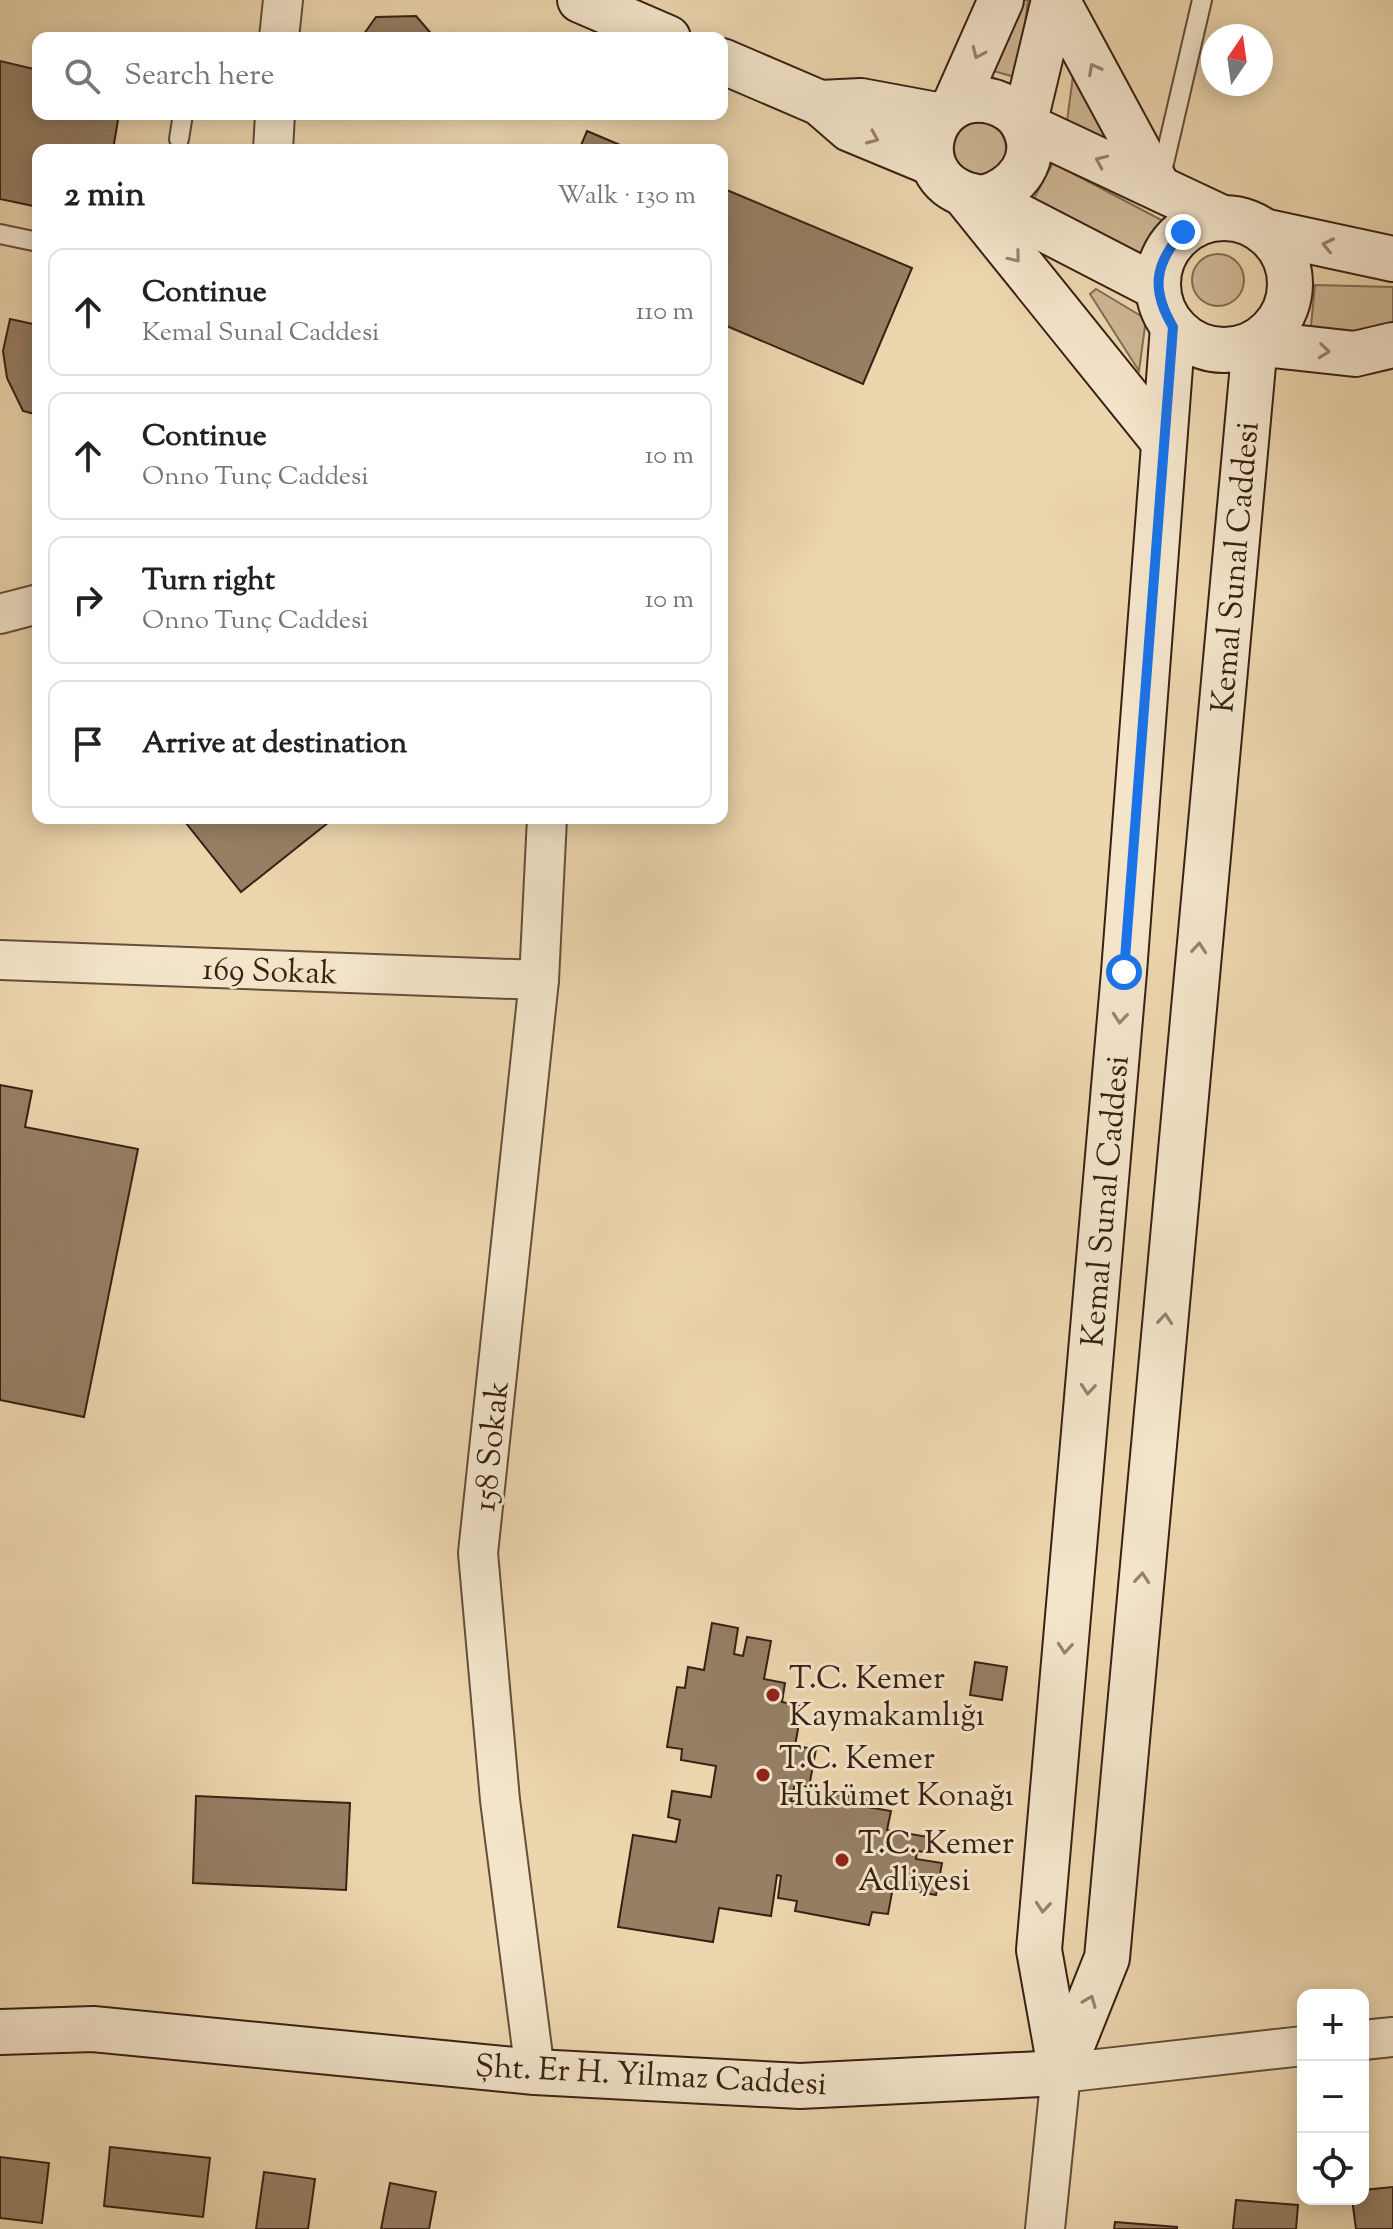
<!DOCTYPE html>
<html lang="en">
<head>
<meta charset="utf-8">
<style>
	body { margin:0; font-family:"Sorts Mill Goudy",serif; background:#f2f2f2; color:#222 }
	.controls { position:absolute; right:24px; bottom:24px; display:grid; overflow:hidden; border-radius:16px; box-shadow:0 4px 20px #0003 }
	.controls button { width:72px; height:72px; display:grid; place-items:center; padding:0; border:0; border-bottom:2px solid #e0e0e0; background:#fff; color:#222; font:40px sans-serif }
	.compass { position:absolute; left:1201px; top:24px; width:72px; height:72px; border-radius:50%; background:#fff; box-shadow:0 4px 20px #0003; rotate:13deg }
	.stop { position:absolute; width:24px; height:24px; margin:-18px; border:6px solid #1a73e8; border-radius:50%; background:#fff }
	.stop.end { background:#1a73e8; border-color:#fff; box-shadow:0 2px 8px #0008 }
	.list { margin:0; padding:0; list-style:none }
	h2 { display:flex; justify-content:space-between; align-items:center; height:104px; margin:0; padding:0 32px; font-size:34px }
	h2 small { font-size:26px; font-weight:400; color:#767676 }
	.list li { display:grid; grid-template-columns:52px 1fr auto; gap:24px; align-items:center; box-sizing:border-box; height:128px; margin:0 16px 16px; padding:0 16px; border:2px solid #e0e0e0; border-radius:16px }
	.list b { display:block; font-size:30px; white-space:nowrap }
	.list p { margin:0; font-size:26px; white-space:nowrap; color:#767676 }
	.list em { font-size:26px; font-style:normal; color:#767676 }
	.icon { flex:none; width:44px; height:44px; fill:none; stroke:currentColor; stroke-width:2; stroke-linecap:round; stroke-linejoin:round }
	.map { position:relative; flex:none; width:1393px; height:2229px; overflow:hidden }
	.search { position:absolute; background:#fff; box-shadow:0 4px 20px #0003; left:32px; top:32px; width:696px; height:88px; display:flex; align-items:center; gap:20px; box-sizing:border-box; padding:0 28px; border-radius:16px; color:#767676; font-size:30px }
	.panel { position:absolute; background:#fff; box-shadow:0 4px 20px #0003; left:32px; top:144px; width:696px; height:680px; border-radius:16px }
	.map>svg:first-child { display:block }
</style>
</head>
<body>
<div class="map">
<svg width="1393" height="2229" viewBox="0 0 1393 2229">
	<rect width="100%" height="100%" fill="#ecd6ae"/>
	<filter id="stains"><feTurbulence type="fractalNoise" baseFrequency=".0025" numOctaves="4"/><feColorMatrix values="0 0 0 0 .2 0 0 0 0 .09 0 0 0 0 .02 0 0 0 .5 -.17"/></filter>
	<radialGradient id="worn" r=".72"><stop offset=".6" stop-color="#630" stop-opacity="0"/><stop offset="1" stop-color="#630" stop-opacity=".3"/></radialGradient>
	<g fill="#cdb794" stroke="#826c54" stroke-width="2">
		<path d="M1012 0H1028L1018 78 980 67Z"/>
		<path d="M1073 76 1121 155 1067 121Z"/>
		<circle cx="980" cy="148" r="26"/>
		<path d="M1053 163 1169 224 1149 262 1033 200Z"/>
		<circle cx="1218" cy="280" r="26"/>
		<path d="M1315 285 1393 287V329L1310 336Z"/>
		<path d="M1096 289 1146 319 1139 371 1090 294Z"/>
	</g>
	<g fill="#967f64" stroke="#382014" stroke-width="2">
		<path d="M416 16 435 38H361L376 17Z"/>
		<path d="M0 61 38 70V114H119L113 150H38V207L0 199Z"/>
		<path d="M587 131 632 150H579Z"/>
		<path d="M722 188 912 268 863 384 722 324Z"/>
		<path d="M10 319 38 325V415L23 411 7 378 3 351Z"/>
		<path d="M182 818H334L241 892Z"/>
		<path d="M0 1085 32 1091 25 1127 138 1149 84 1417 0 1400Z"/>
		<path d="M712 1623 738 1628 734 1654 743 1656 747 1637 771 1641 764 1679 785 1683 782 1702 802 1706 795 1746 816 1749 809 1787 795 1784 791 1801 823 1806 825 1792 869 1800 867 1807 891 1811 887 1830 934 1838 931 1853 917 1851 916 1859 942 1863 936 1895 893 1887 888 1914 872 1912 869 1925 795 1911 797 1901 778 1898 781 1876 777 1875 771 1916 719 1908 713 1942 618 1927 633 1835 676 1842 680 1820 668 1817 672 1791 711 1797 716 1766 681 1760 682 1749 667 1747 677 1687 685 1688 688 1667 704 1670Z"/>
		<path d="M975 1662 1007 1667 1002 1700 970 1695Z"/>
		<path d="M196 1796 350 1803 346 1890 193 1883Z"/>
		<path d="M110 2147 210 2158 203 2217 104 2206Z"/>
		<path d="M0 2157 49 2163 42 2223 0 2218Z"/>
		<path d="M264 2172 315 2179 308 2229H256Z"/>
		<path d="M390 2183 436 2192 429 2229H381Z"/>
		<path d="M1393 2187V2229H1356L1352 2199H1363V2190Z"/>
		<path d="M1236 2200 1298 2205 1296 2229H1233Z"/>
		<path d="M1115 2222 1177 2227V2229H1114Z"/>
	</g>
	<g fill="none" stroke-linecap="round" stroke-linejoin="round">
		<defs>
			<g id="lane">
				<path d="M179 139 183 114"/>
				<path d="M1161 176 1202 0"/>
				<path d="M0 234 38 242"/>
			</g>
			<g id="street">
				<path d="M279 38 283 0"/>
				<path d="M273 150 275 114"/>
				<path d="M0 614 38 604"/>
				<path d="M0 960 539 980"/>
				<path d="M1363 2040 1393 2037"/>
				<path d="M535 2072 500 1800 478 1553 539 980 547 818"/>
				<path d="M1045 2229 1061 2073 1303 2046"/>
			</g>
			<g id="secondary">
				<path d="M580 0 668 38"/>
				<path d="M1054 0 1024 125 1222 218"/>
				<path d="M1057 0 1158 187"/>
				<path d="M722 61 820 103 850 129 932 163"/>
				<path d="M820 103 861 101 942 116"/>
				<path d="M954 106 1001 0"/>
				<path d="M984 198C1016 189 1042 159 1023 124 1017 113 1006 106 994 102 926 83 899 189 984 198L1158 288"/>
				<path d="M968 199 1163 441"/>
				<circle cx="1224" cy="284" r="66"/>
				<path d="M1263 231 1393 259"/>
				<path d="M0 2032 93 2029 535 2072 800 2086 1061 2073"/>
				<path d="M1061 2073 1107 1958 1255 343 1355 354 1393 345"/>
				<path d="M1061 2073 1039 1950 1124 972 1173 327"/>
			</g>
		</defs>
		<use href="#lane" stroke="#654e3a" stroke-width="22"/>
		<use href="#street" stroke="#654e3a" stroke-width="42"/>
		<use href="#secondary" stroke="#382014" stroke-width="48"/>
		<use href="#lane" stroke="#f3e4ca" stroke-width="18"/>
		<use href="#street" stroke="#f3e4ca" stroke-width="38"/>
		<use href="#secondary" stroke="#f3e4ca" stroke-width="44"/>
	</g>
	<defs><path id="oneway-chevron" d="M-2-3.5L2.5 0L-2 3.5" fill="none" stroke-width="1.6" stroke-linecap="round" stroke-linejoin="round" transform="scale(2)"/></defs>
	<g stroke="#96826f">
		<use href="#oneway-chevron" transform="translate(978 53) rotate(114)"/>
		<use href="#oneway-chevron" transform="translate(1094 69) rotate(-118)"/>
		<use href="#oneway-chevron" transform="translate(873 138) rotate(23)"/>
		<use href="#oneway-chevron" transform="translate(1101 161) rotate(-156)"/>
		<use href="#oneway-chevron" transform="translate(1328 245) rotate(-168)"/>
		<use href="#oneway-chevron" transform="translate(1015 257) rotate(51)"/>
		<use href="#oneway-chevron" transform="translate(1324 351) rotate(6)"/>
		<use href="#oneway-chevron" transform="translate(1199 948) rotate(-85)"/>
		<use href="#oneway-chevron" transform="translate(1120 1018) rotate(95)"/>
		<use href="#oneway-chevron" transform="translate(1165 1319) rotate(-85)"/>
		<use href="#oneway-chevron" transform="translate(1088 1389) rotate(95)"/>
		<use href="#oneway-chevron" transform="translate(1142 1578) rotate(-85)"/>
		<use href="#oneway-chevron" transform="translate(1065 1648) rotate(95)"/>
		<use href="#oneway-chevron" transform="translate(1043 1907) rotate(95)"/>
		<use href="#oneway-chevron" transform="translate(1090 2001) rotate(-68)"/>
	</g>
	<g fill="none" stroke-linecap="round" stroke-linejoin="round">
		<path stroke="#1a73e8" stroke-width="10" d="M1124 972 1173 327C1151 290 1154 264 1183 232"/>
	</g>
	<g fill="#8f2418" stroke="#f3e4ca" stroke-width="3">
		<circle cx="773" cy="1695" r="8"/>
		<circle cx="763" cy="1775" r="8"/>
		<circle cx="842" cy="1860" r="8"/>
	</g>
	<g text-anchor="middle" stroke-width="6" stroke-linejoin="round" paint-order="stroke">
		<g font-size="32" fill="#382014" stroke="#f3e4ca">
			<text transform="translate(1234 567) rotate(-85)" y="11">Kemal Sunal Caddesi</text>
			<text transform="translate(270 970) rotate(2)" y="11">169 Sokak</text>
			<text transform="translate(1104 1201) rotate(-85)" y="11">Kemal Sunal Caddesi</text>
			<text transform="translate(490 1446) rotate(-84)" y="11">158 Sokak</text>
			<text transform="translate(651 2074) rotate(3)" y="11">Şht. Er H. Yilmaz Caddesi</text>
		</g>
		<g font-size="32" fill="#382014" stroke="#f3e4ca" text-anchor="start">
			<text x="789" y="1688">T.C. Kemer<tspan x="789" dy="37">Kaymakamlığı</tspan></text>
			<text x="779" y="1768">T.C. Kemer<tspan x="779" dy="37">Hükümet Konağı</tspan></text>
			<text x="858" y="1853">T.C. Kemer<tspan x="858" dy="37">Adliyesi</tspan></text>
		</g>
	</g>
	<rect width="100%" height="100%" filter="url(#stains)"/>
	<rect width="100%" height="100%" fill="url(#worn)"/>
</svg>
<div class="controls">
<button>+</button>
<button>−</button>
<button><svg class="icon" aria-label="locate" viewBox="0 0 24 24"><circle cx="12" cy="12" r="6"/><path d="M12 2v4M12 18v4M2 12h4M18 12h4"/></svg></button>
</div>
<svg class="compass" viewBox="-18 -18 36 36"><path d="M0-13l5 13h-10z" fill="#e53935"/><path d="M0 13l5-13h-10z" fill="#767676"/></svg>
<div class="stop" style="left:1124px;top:972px"></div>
<div class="stop end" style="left:1183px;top:232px"></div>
<div class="search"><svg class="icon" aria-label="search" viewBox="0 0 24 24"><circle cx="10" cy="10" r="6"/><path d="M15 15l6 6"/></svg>Search here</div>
<section class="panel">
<h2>2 min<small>Walk · 130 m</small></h2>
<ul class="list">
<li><svg class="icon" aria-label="ahead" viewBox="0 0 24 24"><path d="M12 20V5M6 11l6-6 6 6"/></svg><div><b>Continue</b><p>Kemal Sunal Caddesi</p></div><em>110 m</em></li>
<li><svg class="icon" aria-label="ahead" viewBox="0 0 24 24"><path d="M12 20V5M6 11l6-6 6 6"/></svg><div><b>Continue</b><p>Onno Tunç Caddesi</p></div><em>10 m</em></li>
<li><svg class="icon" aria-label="right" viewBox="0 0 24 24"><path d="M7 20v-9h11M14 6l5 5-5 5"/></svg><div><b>Turn right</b><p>Onno Tunç Caddesi</p></div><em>10 m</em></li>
<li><svg class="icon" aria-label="arrive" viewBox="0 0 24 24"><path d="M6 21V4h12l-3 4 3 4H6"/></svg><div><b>Arrive at destination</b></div></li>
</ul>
</section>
</div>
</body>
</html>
